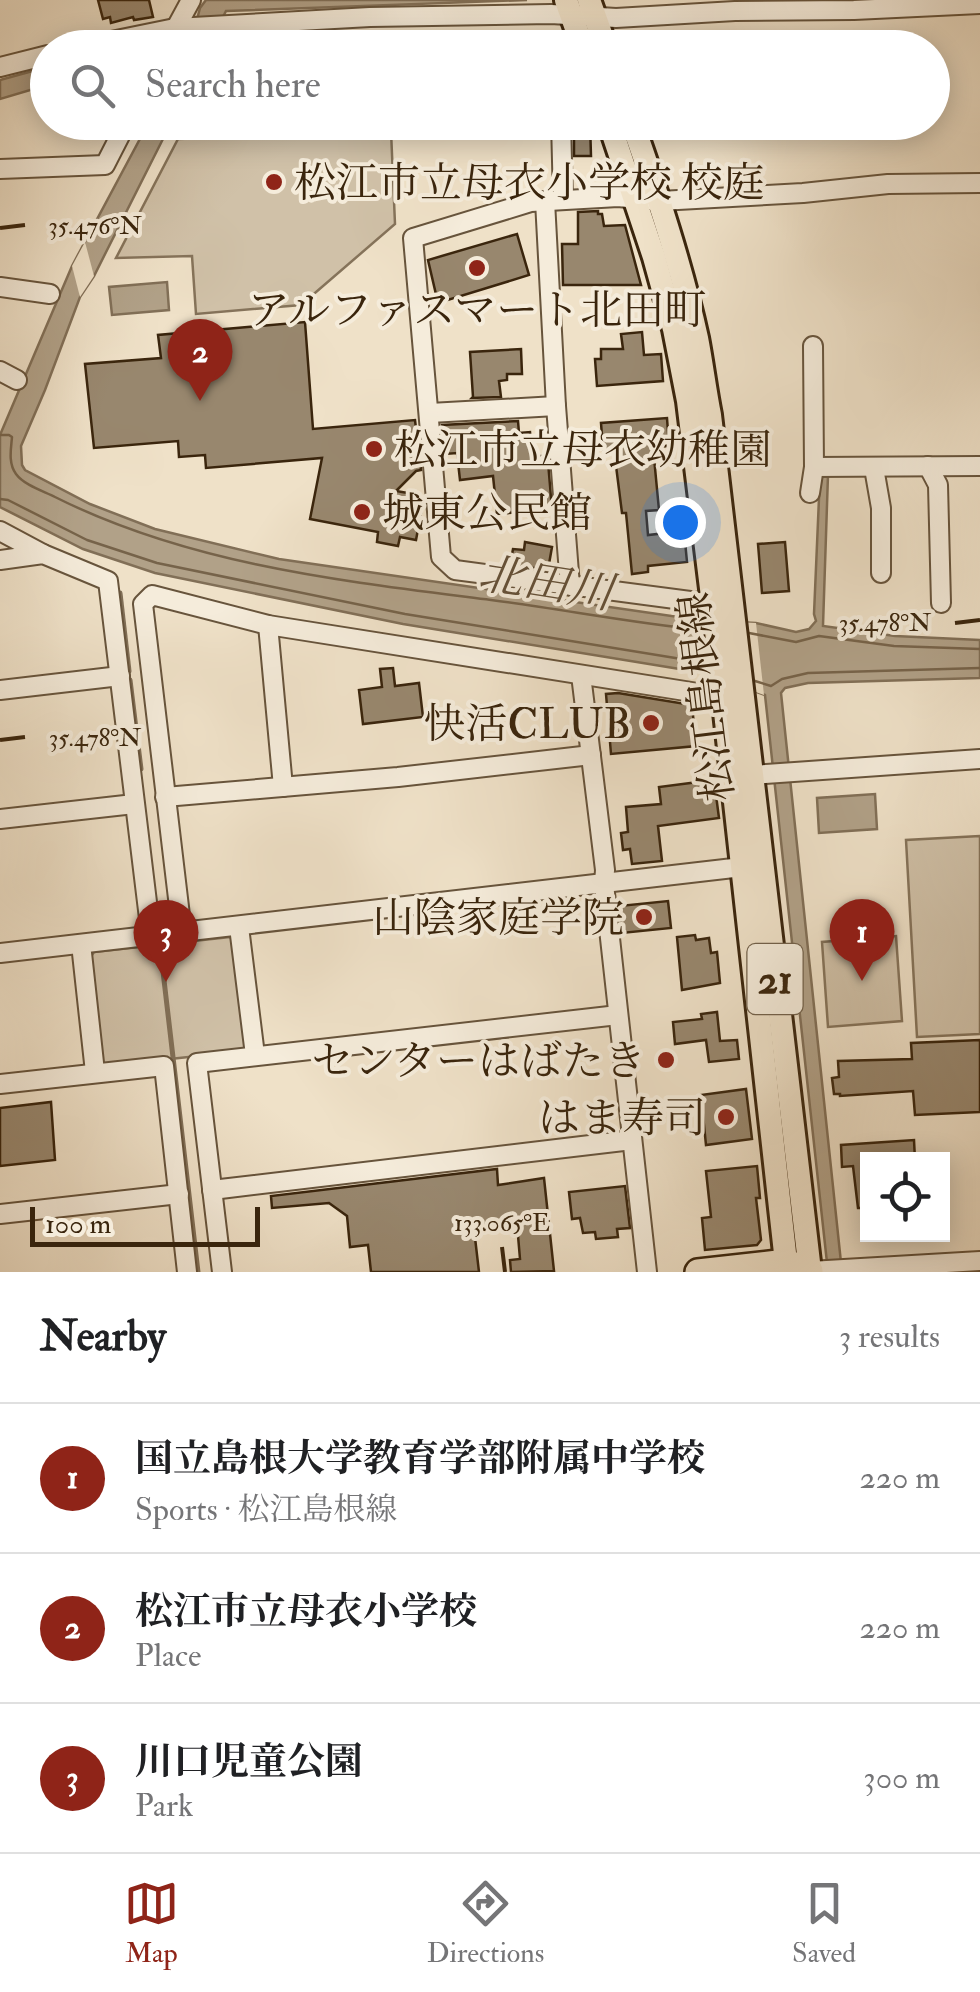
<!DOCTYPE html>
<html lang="en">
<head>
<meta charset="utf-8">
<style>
	body { margin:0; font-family:"IM FELL Double Pica","Noto Serif JP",serif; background:#f6f6f6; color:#202124 }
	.controls { position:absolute; right:30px; bottom:30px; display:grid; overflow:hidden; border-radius:0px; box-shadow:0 5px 25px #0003 }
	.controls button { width:90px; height:90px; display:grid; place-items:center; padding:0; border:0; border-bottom:2px solid #e0e0e0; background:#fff; color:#202124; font:50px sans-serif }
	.scale { position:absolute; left:30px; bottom:25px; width:230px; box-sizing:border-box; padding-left:10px; border:5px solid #3a250d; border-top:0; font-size:28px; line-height:35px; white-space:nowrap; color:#3a250d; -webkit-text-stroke:8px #f5ecdb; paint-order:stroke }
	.you { position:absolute; left:680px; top:522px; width:35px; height:35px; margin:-25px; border:8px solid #fff; border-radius:50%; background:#1a73e8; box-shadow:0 0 0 15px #1a73e833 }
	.badge { display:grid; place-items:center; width:65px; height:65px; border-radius:50%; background:#8f2418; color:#fff; font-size:32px; font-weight:700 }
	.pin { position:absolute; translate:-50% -82px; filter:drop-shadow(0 2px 5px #0008) }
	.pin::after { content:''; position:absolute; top:52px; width:35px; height:30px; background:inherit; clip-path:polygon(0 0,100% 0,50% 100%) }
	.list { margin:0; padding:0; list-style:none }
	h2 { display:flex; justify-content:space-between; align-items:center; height:130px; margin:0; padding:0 40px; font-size:42px }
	h2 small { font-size:32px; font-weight:400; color:#757577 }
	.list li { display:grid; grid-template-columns:65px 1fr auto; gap:30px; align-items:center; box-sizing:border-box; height:150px; padding:0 40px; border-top:2px solid #e0e0e0 }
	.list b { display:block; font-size:38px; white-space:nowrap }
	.list p { margin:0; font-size:32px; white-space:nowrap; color:#757577 }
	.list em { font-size:32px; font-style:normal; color:#757577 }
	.icon { flex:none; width:55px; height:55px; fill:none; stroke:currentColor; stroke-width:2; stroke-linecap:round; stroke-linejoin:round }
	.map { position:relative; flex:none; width:980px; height:1272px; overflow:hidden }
	.search { position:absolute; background:#fff; box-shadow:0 5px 25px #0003; left:30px; right:30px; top:30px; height:110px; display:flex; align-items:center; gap:25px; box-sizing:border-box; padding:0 35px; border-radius:55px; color:#757577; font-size:38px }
	.sheet { height:580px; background:#fff }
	nav { display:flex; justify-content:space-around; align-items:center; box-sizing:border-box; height:140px; border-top:2px solid #e0e0e0; background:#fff; font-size:28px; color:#757577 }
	nav a { display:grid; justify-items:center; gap:5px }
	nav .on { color:#8f2418 }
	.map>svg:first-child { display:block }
</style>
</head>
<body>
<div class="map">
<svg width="980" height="1272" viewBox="0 0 980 1272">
	<rect width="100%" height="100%" fill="#efe1c8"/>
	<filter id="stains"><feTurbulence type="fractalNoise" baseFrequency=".002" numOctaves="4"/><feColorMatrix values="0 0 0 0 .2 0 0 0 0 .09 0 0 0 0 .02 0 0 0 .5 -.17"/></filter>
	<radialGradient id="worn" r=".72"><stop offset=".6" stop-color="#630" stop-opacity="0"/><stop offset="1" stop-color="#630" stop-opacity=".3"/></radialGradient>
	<g fill="#d0c1a8" stroke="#85735a" stroke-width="2.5">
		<path d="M391 131 395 224 301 305 196 314 192 256 116 258 178 139Z"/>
		<path d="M980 836V1034L917 1037 906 840Z"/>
		<path d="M896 936 902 1021 828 1027 822 942Z"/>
		<path d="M230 937 233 940 247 1045 244 1051 105 1066 101 1062 90 958 94 952Z"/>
	</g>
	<g fill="#b1a188" stroke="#816f57" stroke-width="2.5">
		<path d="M206 0H527L226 11 208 47 132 48 191 42 200 8Z"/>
		<path d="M47 67V85L0 99V80Z"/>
		<path d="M149 122 171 123 94 276 80 297 45 390 21 446 22 465 25 470 90 504 155 529 279 559 699 620 756 623 796 632 809 629 816 621 814 614 820 475H828L823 626 895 636 980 640V678L808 683 785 688 781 693 842 1272H828L765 695 704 673 403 624 155 573 83 549 0 507V435L72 266Z"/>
		<path d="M167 282 169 310 112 315 109 287Z"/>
		<path d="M875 794 877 829 819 833 817 798Z"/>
	</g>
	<g fill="#efe1c8">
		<path d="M85 242 94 276 80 297 72 266Z"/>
		<path d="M699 620 756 623 764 695 704 673Z"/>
	</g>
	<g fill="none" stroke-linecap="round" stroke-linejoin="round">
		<g stroke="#76634a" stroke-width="2.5">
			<path d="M0 435H9L12 437C11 449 8 463 16 474 24 485 43 491 55 497 191 565 342 581 491 600 561 609 631 623 702 630"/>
			<path d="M0 499 8 500 87 540 157 563 405 614 706 663"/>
			<path d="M749 633 796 642 819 636 894 646 980 649"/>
			<path d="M755 681 771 686 782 679 808 673 980 668"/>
		</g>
		<g stroke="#816f57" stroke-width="5">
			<path d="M120 593 129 671"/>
			<path d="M130 680 141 769"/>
			<path d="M159 937 198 1272"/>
		</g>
	</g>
	<g fill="#98876e" stroke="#3a250d" stroke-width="2.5">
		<path d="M98 0H149L153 17 134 20 133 17 111 23 110 17 103 19Z"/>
		<path d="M574 122H590L591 156H574Z"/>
		<path d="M598 211V214H602L604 226 625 225 641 285H563L562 244H578V212Z"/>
		<path d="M517 234 529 275 438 303 428 260Z"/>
		<path d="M305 322 313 429 415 420 421 470 416 471 396 491 408 493 405 510 421 513 416 540 400 537 398 546 377 542 378 532 310 519 322 458 206 468 205 455 179 457 178 441 94 448 85 364 161 358 158 335Z"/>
		<path d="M642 332 644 355 661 354 663 381 597 386 595 359H601V349H623L621 334Z"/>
		<path d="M521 349 522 374H507V380L499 381 501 397 472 398 473 397 470 352Z"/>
		<path d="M667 418 669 446 653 447 659 510 646 511 648 535 684 531 687 562 648 566V572L632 574 626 513H622L614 450H603L601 423Z"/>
		<path d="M518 421 519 433 530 432 532 456H544V462H548L552 509 521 510V512L497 514 493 476 460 480 457 453 445 454 442 425Z"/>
		<path d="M525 542 552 547 549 564 543 563 542 569 510 565 513 549 524 550Z"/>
		<path d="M785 542 789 591 762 593 758 544Z"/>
		<path d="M393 668 395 686 419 683 423 717 363 724 359 690 382 687 380 669Z"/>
		<path d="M618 693 692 705 696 746 611 754 606 694Z"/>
		<path d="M714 780 719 818 658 826 662 861 632 864 630 849 623 850 621 833 628 832 626 807 661 804 659 787Z"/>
		<path d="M668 901 671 928 622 933 619 906Z"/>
		<path d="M695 935 696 940 709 938 711 953 717 952 720 983 682 990 677 937Z"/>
		<path d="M717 1012 720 1041 737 1040 739 1059 709 1062 706 1040 675 1044 673 1022 702 1019 701 1014Z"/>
		<path d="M980 1040V1112L915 1115 913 1091 840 1096V1094H834L832 1078 839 1077 838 1061 912 1059 911 1043Z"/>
		<path d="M746 1089 752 1139 706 1145 701 1095Z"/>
		<path d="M51 1102 55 1160 0 1166V1108Z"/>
		<path d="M914 1140 915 1160H868V1166H866L867 1208H858L853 1166 842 1167 841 1145Z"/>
		<path d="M757 1166 760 1198H756L761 1240 757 1245 705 1250 702 1218 711 1217 706 1171Z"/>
		<path d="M497 1169 498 1185 544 1178 554 1271 511 1272 510 1260 520 1259 517 1224 474 1229 479 1272H371L368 1245 350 1247 347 1216 329 1203 272 1208 271 1196Z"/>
		<path d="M625 1186 630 1228 617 1229 618 1237 596 1239 595 1232 583 1233 580 1218 572 1219 569 1192Z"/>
	</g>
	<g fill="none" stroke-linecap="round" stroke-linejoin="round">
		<defs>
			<g id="minor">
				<path d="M77 48 175 28 370 17 551 14 616 18 735 11 854 10 980 4"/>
				<path d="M165 48 191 0"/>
				<path d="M0 67 48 55"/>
				<path d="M561 122 563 200"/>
				<path d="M0 169 105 165 127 122"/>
				<path d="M545 201 556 406 570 586"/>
				<path d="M0 287 50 294"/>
				<path d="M0 371 17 380"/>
				<path d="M430 413 556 406"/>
				<path d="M928 466 938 485 941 603"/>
				<path d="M814 467 980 466"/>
				<path d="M874 468 881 508V573"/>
				<path d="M810 493 814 467 813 346"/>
				<path d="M0 531 43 554"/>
				<path d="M0 560 43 554 108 581 151 935"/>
				<path d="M713 604 455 570 441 557 413 238 531 202 618 197 660 201 803 193 888 184 980 183"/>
				<path d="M268 625 283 787"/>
				<path d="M581 675 605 870 604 884 647 1272"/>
				<path d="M0 690 120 676"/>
				<path d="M752 775 980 759"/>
				<path d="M165 797 398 777 591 755"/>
				<path d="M0 819 134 804"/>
				<path d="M239 927 255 1055"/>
				<path d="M182 932 143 604 152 595 268 625 723 697"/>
				<path d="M81 944 95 1072"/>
				<path d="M0 953 742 867"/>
				<path d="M0 1084 164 1066 187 1272"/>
				<path d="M212 1190 632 1140"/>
				<path d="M0 1214 179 1194"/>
				<path d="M810 1271 980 1261"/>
				<path d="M222 1272 197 1063 618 1015"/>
			</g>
			<g id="major">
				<path d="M566 0 583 48"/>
				<path d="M589 0 606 48"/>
				<path d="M609 122 654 257 674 329 688 401 714 613 786 1262"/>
				<path d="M632 122C657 193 681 265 697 338 702 364 705 390 710 415L810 1271"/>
			</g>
			<path id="highway" d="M698 1272 786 1262 810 1271"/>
		</defs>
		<use href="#minor" stroke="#67543c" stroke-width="22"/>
		<use href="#major" stroke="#3a250d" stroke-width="28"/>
		<use href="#highway" stroke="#3a250d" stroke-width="30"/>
		<use href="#minor" stroke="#f5ecdb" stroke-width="18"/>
		<use href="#major" stroke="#efe1c8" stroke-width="22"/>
		<use href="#highway" stroke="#efe1c8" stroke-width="25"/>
	</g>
	<path fill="none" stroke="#3a250d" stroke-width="4" d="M0 228 25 225M955 623 980 620M0 740 25 737M502 1247 505 1272"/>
	<g fill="#8f2418" stroke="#f5ecdb" stroke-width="4">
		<circle cx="274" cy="182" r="10"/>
		<circle cx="477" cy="268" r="10"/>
		<circle cx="374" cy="449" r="10"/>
		<circle cx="362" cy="512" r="10"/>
		<circle cx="651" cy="723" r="10"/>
		<circle cx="644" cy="917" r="10"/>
		<circle cx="666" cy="1060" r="10"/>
		<circle cx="726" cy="1117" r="10"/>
	</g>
	<g text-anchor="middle" stroke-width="8" stroke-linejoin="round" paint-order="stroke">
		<rect fill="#f5ecdb" stroke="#72614b" stroke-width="2.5" x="747.5" y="944" width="55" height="70" rx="8"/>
		<g font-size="40" font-weight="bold" fill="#3a250d">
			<text x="775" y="993">21</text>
		</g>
		<g font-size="42" fill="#3a250d" stroke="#f5ecdb" text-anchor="end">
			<text x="294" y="197" text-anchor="start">松江市立母衣小学校 校庭</text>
			<text x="477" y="324" text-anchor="middle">アルファスマート北田町</text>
			<text x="394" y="464" text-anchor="start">松江市立母衣幼稚園</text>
			<text x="382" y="527" text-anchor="start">城東公民館</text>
			<text x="631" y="738">快活CLUB</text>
			<text x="624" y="932">山陰家庭学院</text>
			<text x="646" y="1075">センターはばたき</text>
			<text x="706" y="1132">はま寿司</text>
		</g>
		<g font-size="42" fill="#3a250d" stroke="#f5ecdb">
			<text transform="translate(705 697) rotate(-97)" y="15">松江島根線</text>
		</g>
		<g font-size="45" font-style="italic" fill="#645038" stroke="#f5ecdb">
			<text transform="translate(546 582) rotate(9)" y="16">北田川</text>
		</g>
	</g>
	<g font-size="25" text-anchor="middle" fill="#3a250d" stroke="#f5ecdb" stroke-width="8" stroke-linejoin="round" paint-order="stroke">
		<text x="95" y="234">35.476°N</text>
		<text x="885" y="631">35.478°N</text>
		<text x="95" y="746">35.478°N</text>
		<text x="502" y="1231">133.065°E</text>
	</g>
	<rect width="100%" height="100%" filter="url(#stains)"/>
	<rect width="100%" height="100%" fill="url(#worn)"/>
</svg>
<div class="controls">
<button><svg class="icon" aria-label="locate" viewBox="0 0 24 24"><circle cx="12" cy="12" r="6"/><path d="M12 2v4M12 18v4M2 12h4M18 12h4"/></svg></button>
</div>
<div class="scale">100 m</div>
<div class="you"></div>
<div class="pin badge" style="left:862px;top:981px">1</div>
<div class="pin badge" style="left:200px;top:401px">2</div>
<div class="pin badge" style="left:166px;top:982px">3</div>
<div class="search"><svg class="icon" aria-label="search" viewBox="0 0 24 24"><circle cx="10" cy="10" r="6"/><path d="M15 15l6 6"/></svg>Search here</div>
</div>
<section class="sheet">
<h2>Nearby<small>3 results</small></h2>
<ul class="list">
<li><span class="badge">1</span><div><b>国立島根大学教育学部附属中学校</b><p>Sports · 松江島根線</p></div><em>220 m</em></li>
<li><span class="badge">2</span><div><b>松江市立母衣小学校</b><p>Place</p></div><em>220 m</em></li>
<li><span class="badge">3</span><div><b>川口児童公園</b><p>Park</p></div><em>300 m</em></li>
</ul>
</section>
<nav>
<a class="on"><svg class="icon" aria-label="map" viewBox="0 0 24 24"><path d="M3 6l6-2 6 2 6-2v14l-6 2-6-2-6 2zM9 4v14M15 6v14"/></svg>Map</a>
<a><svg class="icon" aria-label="directions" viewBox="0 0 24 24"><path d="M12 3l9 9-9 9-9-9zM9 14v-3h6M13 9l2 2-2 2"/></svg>Directions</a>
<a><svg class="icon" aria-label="saved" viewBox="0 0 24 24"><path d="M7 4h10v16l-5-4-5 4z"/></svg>Saved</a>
</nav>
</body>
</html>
